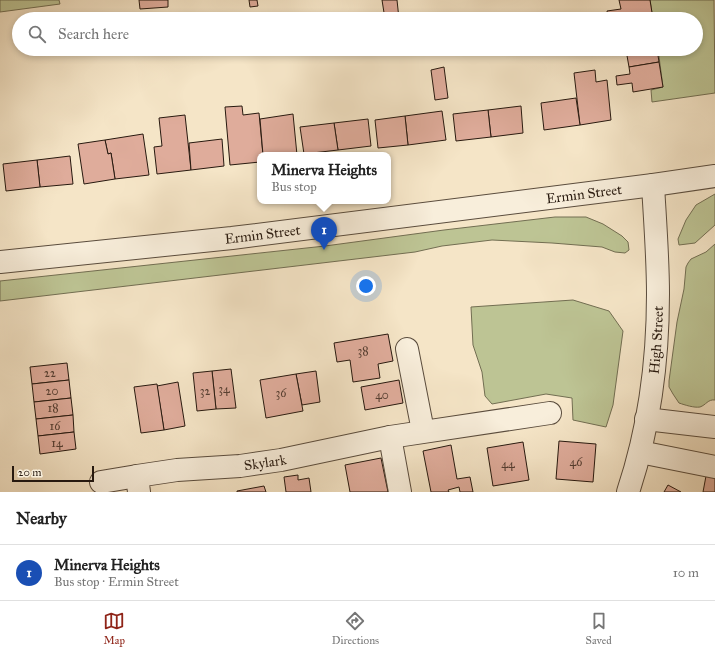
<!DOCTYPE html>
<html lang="en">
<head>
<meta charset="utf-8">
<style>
	body { margin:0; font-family:"IM FELL Great Primer",serif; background:#f6f6f6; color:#222 }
	.scale { position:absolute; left:12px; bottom:10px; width:82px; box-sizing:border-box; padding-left:4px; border:2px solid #27190f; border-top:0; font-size:11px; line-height:14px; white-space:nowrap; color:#27190f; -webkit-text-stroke:3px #f8eedb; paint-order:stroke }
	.you { position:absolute; left:366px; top:286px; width:14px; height:14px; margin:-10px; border:3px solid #fff; border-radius:50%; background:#1a73e8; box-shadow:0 0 0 6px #1a73e833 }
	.badge { display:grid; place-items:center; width:26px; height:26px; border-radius:50%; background:#8f2418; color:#fff; font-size:13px; font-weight:700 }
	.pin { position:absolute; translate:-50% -33px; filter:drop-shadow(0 1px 2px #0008) }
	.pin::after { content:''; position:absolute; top:21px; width:14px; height:12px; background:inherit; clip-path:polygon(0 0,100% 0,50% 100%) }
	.popup { position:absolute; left:257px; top:152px; width:134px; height:52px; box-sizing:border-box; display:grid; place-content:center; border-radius:8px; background:#fff; filter:drop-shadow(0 1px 3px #0005); font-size:13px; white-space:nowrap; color:#767676 }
	.popup b { font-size:15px; color:#222 }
	.popup::after { content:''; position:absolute; left:50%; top:100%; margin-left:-8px; border:8px solid transparent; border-top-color:#fff }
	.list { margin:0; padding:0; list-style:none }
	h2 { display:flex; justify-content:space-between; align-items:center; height:52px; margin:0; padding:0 16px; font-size:17px }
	h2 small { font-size:13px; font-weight:400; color:#767676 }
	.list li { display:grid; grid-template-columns:26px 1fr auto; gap:12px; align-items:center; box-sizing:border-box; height:56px; padding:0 16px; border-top:1px solid #e0e0e0 }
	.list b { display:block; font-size:15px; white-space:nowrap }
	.list p { margin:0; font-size:13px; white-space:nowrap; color:#767676 }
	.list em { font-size:13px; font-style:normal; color:#767676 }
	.icon { flex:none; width:22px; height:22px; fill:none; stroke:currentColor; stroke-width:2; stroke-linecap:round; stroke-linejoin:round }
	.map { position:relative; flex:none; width:715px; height:492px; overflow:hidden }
	.search { position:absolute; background:#fff; box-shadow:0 2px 6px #0003; left:12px; right:12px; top:12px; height:44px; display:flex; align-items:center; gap:10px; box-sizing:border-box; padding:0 14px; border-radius:22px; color:#767676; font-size:15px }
	.sheet { height:108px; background:#fff }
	nav { display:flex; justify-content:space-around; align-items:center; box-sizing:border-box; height:56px; border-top:1px solid #e0e0e0; background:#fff; font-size:11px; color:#767676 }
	nav a { display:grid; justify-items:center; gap:2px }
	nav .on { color:#8f2418 }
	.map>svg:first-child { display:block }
</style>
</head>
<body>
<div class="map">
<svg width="715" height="492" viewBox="0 0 715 492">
	<rect width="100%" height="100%" fill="#f5e5c7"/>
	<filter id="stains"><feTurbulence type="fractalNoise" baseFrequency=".005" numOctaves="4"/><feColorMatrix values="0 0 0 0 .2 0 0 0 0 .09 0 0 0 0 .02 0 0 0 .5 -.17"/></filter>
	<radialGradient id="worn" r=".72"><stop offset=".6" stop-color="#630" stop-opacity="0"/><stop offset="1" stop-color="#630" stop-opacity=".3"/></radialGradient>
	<g fill="#bdc494" stroke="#726e52">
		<path d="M0 0H59L60 4 0 12Z"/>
		<path d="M650 0H714L715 93 652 102 651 90 663 87 658 49H696V19H653Z"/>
		<path d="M715 194V225L695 243 679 245 678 239 686 220 696 205Z"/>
		<path d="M555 217H586L603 224 622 236 628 242 629 250 625 253 615 252 602 247 552 243 492 240 442 246 415 252 0 301V281L325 246 444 230Z"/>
		<path d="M715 244V400C708 399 706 405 700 407 694 408 685 405 679 403L673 394 669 387V381L677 322 684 289 686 267 688 263 691 259 706 252Z"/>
		<path d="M573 300 609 311 623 331 613 405 606 427 573 420 572 398 546 394 492 404 485 396 482 372 473 345 471 307Z"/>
	</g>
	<g fill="#dfac9b" stroke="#27190f">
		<path d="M139 0H168V7L140 9Z"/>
		<path d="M249 0H257L258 6 250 7Z"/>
		<path d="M382 0H397L399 19H385Z"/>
		<path d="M619 0H650L653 19H608L607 11 621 9Z"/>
		<path d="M657 49 659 62 629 67 626 50Z"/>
		<path d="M659 62 663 87 633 92 632 83 617 85 616 76 630 74 629 67Z"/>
		<path d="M444 67 448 98 435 100 431 70Z"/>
		<path d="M595 70 596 82 607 80 611 120 580 125 574 73Z"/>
		<path d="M576 98 580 125 544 130 541 103Z"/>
		<path d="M242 106 243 115 259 113 263 155H260V162L230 165 225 107Z"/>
		<path d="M521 106 523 133 491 137 488 110Z"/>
		<path d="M488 110 491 137 456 141 453 114Z"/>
		<path d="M442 111 446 140 408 145 405 116Z"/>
		<path d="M293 114 297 155H263L260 119Z"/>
		<path d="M185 115 191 170 157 174 154 147 162 146 159 118Z"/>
		<path d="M405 116 408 145 378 148 375 120Z"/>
		<path d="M368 119 371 146 338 150 334 123Z"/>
		<path d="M334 123 338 150 304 154 300 127Z"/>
		<path d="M143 134 149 175 115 179 111 153 108 154 105 140Z"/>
		<path d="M222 139 224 166 191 170 189 143Z"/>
		<path d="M105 140 108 154 111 153 115 179 84 184 78 144Z"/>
		<path d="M70 156 73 184 40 187 37 160Z"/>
		<path d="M37 160 40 187 6 191 3 164Z"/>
		<path d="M388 334 393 361 378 364 380 378 353 382 350 360 337 362 334 343Z"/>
		<path d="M67 363 69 380 32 384 30 367Z"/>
		<path d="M231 369 236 408 216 409 212 371Z"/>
		<path d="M212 371 216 409 197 411 193 373Z"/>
		<path d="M316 371 320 402 302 405 296 374Z"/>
		<path d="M296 374 303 411 266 418 260 380Z"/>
		<path d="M69 380 71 398 34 402 32 384Z"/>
		<path d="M399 380 403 403 365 410 361 387Z"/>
		<path d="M178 382 185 426 164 430 157 386Z"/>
		<path d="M157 384 164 430 141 433 134 387Z"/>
		<path d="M71 398 73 415 36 419 34 402Z"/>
		<path d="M73 415 74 432 38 436 36 419Z"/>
		<path d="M74 432 76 449 40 454 38 436Z"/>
		<path d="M559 441 596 444 593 482 556 479Z"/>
		<path d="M523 442 529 480 493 486 487 448Z"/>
		<path d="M451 445 457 479 470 477 473 492H460L459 487 448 490 449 492H431L423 451Z"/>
		<path d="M381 458 388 492H350L345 465Z"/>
		<path d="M298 475V480L309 478 311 492H286L284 477Z"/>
		<path d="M706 476 715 478V492H703Z"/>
		<path d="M668 485 681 492H664Z"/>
		<path d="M264 486 266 492H237V491Z"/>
	</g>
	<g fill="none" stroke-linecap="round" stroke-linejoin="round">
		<defs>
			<g id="minor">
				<path id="s1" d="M0 262 232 238 653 185 715 176"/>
				<path d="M407 349 423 431"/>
				<path d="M646 419 715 427"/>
				<path d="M390 437 400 492"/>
				<path d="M640 452 715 467"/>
				<path d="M101 482 137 476"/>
				<path id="s2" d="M139 492 137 476 177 470 240 466 281 460 390 437 550 413"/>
				<path id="s3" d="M628 492C649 429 658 360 658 294 658 258 655 221 653 185"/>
			</g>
		</defs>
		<use href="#minor" stroke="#5a4c3d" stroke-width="24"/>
		<use href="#minor" stroke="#f8eedb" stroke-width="22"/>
	</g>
	<g text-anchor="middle" stroke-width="4" stroke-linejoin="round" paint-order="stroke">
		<g font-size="12" fill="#553e32">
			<text x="363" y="355">38</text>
			<text x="50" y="377">22</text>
			<text x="224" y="393">34</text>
			<text x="52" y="395">20</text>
			<text x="205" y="395">32</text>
			<text x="281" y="397">36</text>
			<text x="382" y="399">40</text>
			<text x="53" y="412">18</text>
			<text x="55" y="430">16</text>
			<text x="57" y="447">14</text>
			<text x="576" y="466">46</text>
			<text x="508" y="468">44</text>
		</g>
		<g font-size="14" fill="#27190f" stroke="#f8eedb">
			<text dy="5" stroke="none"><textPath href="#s1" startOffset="588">Ermin Street</textPath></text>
			<text dy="5" stroke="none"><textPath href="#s1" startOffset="264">Ermin Street</textPath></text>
			<text dy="5" stroke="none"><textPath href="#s3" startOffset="155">High Street</textPath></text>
			<text dy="5" stroke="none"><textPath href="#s2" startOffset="145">Skylark</textPath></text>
		</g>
	</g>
	<rect width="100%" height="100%" filter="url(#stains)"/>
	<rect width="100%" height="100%" fill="url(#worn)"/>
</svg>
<div class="scale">20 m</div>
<div class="you"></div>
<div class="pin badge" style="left:324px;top:250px;background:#1a4fb4">1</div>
<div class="popup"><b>Minerva Heights</b>Bus stop</div>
<div class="search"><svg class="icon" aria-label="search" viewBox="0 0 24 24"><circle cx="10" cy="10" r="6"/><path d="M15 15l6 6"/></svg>Search here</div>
</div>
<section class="sheet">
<h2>Nearby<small></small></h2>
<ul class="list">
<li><span class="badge" style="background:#1a4fb4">1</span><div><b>Minerva Heights</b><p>Bus stop · Ermin Street</p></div><em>10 m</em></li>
</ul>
</section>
<nav>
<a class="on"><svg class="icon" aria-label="map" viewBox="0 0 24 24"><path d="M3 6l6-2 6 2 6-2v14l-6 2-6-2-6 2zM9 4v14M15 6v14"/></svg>Map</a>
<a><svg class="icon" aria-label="directions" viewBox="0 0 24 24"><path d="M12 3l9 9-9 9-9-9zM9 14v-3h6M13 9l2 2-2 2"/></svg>Directions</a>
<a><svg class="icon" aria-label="saved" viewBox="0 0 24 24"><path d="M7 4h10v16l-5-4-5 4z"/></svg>Saved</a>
</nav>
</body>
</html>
